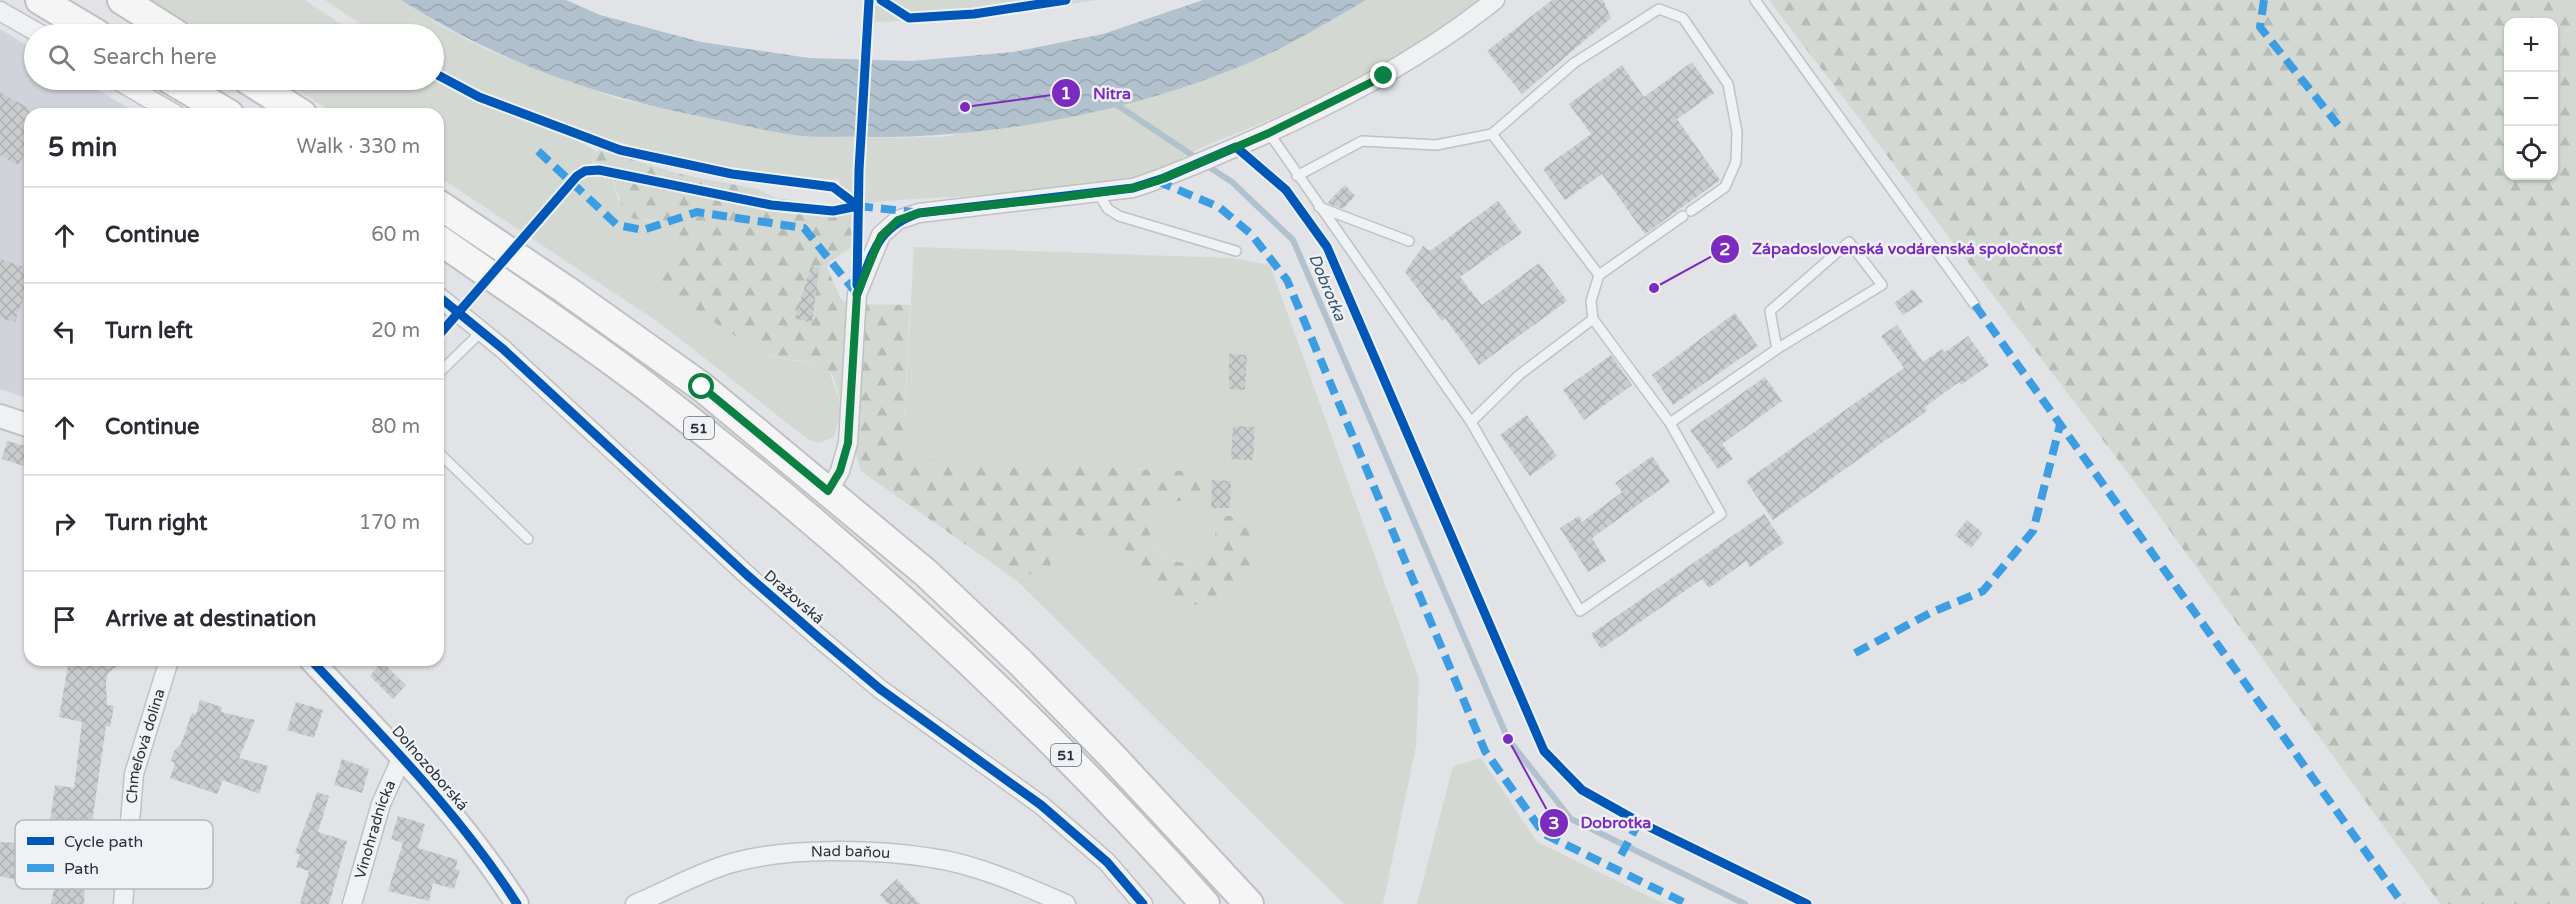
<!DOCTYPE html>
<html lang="en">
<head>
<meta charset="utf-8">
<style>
	body { margin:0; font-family:"Varela Round",sans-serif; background:#f2f2f3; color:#2b2b33 }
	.controls { position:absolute; right:18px; top:18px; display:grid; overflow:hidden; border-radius:12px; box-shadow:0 2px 4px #0004 }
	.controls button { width:54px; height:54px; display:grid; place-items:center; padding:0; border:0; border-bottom:2px solid #e1e1e2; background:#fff; color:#2b2b33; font:30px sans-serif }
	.stop { position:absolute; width:18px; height:18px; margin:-14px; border:4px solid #0b8043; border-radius:50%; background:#fff }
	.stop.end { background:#0b8043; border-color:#fff; box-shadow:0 2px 6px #0008 }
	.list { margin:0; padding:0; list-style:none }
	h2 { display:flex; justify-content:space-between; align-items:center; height:78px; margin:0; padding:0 24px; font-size:26px }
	h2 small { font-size:20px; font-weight:400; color:#7c7c81 }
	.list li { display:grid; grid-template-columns:39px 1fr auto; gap:18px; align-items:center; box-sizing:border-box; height:96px; padding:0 24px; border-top:2px solid #e1e1e2 }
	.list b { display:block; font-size:22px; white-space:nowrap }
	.list em { font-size:20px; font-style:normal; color:#7c7c81 }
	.icon { flex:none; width:33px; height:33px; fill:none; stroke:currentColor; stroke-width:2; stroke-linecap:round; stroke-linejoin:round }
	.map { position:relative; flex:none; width:2576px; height:904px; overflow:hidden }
	.search { position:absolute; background:#fff; box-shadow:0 2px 4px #0004; left:24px; top:24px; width:420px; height:66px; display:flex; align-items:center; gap:15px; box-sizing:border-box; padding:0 21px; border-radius:33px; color:#7c7c81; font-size:22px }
	.panel { position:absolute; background:#fff; box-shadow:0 2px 4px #0004; left:24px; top:108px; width:420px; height:558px; border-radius:18px }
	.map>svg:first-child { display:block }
</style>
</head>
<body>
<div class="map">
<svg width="2576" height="904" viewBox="0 0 2576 904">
	<defs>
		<pattern id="forest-firs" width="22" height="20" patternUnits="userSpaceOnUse" patternTransform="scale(1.5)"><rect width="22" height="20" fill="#d3d9d2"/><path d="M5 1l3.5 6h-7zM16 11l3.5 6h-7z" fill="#b5bbb5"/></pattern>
		<pattern id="water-waves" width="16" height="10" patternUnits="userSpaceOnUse" patternTransform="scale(1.5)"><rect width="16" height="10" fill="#b2c1ce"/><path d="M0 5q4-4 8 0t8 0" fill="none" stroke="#99a6b2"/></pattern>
		<pattern id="building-cross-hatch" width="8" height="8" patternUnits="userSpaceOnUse" patternTransform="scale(1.5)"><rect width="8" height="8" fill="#caccce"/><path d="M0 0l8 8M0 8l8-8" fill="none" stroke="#aeb0b2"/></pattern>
	</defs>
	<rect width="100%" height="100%" fill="#e1e3e6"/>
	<path fill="#d0d3d9" d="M0 29 34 50V80H82L138 114H30V399L0 389Z"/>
	<g fill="#d3d9d2">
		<path d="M150 0H305L356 34H206Z"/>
		<path d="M325 0H401L443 27 492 52 619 99 795 135 881 138 944 137 1223 71 1280 48 1366 0H1479C1400 67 1303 107 1207 145 1187 154 1167 168 1145 174 1055 197 957 194 865 203L841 188 839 180C742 174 645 154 554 121 513 106 473 87 434 68V34H376Z"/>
		<path d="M872 0H1098L964 19 871 22Z"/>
		<path d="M434 79 495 109 577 140 595 151 591 154 593 164 612 179 618 199 646 221H666L674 235 678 255 665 267C692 291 741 343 773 356 791 363 810 359 828 368L842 408 834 437 819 443 809 440 661 324 438 176V114H336L280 80Z"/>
		<path d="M914 247 1231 258 1270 265 1419 679 1416 746 1383 904H1344L1016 580 1050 565 1064 531 1130 552 1162 597 1240 587 1212 517C1234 588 1121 567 1157 513 1169 495 1190 498 1206 509L1204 472 902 459Z"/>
		<path d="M1481 758 1537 842 1665 904H1417L1453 766Z"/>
	</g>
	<g fill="url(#forest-firs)" fill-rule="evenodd">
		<path d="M1769 0H2576V904H2440L2131 477ZM2508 22H2554V176H2508Z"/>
		<path d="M600 150 684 175 758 189 776 198 838 206 851 214 852 247 829 262 827 268 841 299 849 304 910 305 902 459 1204 472 1207 510C1189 497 1167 496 1155 517 1126 570 1234 585 1212 517L1246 515 1257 556 1240 587 1198 605 1162 597 1130 552 1064 531 1050 566 1016 580 861 471 833 376C820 356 795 364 775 356 736 341 700 311 665 289L660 280V272L678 254 674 235 666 221 634 219 626 215 612 179 591 159V154Z"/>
	</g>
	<path fill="url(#water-waves)" d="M401 0H566L600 15 701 42 809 58 912 61 1013 52 1103 34 1203 0H1366C1338 16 1310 33 1281 48 1159 108 995 140 860 137 838 136 815 138 794 135 760 130 727 122 694 115 589 94 491 58 401 0Z"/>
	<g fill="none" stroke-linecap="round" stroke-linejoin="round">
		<g stroke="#b2c1ce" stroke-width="6">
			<path d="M1114 103 1198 159"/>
			<path d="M1206 165 1232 182 1293 240 1508 739 1571 819 1745 904"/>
		</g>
	</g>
	<g fill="url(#building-cross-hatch)">
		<path d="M1552 0H1603L1611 18 1522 94 1487 51Z"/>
		<path d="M1692 62 1714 93 1677 119 1720 180 1645 234 1602 174 1565 200 1543 169 1591 134 1569 104 1622 65 1644 97Z"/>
		<path d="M0 92 30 109V144L18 165 0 155Z"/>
		<path d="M1345 185 1355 196 1343 209 1327 203Z"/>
		<path d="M1498 201 1522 233 1460 277 1482 305 1539 263 1567 301 1479 365 1445 318 1442 321 1405 272 1423 246 1430 251Z"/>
		<path d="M0 259 30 269V279L15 322 0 318Z"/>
		<path d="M811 266 819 268 812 323 795 318Z"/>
		<path d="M1913 289 1923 302 1903 315 1894 303Z"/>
		<path d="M1735 313 1758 346 1673 405 1652 375Z"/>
		<path d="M1897 325 1923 362 1942 349 1945 352 1968 336 1989 365 1961 385 1959 382 1925 407 1927 411 1773 520 1746 481 1904 368 1881 336Z"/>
		<path d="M1229 354 1247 355 1245 390 1229 389Z"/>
		<path d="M1611 355 1632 385 1584 420 1563 390Z"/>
		<path d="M1765 377 1782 401 1722 444 1733 459 1718 469 1690 430Z"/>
		<path d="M1527 415 1557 456 1530 476 1500 435Z"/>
		<path d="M1233 426 1255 427 1253 460 1231 459Z"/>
		<path d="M7 441 30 447V468L2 459Z"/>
		<path d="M1652 456 1670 482 1592 538 1606 561 1588 572 1560 528 1579 516 1582 522 1622 492 1615 483Z"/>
		<path d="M1212 480 1231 481 1230 508H1211Z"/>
		<path d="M1764 514 1784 543 1750 567 1746 561 1709 588 1702 579 1601 649 1591 634Z"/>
		<path d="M1967 520 1983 533 1971 548 1955 535Z"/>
		<path d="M69 660H125L108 673 106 682 107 705 114 706 110 727 106 726 86 864 84 904H51L54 889 0 876V842L47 844 55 785 74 788 82 722 59 717Z"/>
		<path d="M382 662 406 685 393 699 370 676Z"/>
		<path d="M200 700 222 707 221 712 255 720 239 758 268 766 259 794 223 780 217 794 170 778 175 763 171 761 174 751 181 744 192 713 196 715Z"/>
		<path d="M296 702 323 710 314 738 287 730Z"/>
		<path d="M342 759 369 769 362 793 334 785Z"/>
		<path d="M317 792 329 796 318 832 347 841 329 904H300L309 871 296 867 300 854 295 853Z"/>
		<path d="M398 816 425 824 418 848 458 860 455 869 460 870 454 889 433 883 429 901 388 891 403 843 391 839Z"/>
		<path d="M172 844 214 850 208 879 164 871Z"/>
		<path d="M897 879 920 904H888L880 895Z"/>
	</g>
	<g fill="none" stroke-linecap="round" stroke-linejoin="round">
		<defs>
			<g id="service">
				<path d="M1755 0 1975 305"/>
				<path d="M1269 133 1471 422 1519 375 1593 319 1670 423 1721 514 1580 611 1471 422"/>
				<path d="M1492 134 1574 63 1659 9 1683 18 1728 84 1737 132 1736 162 1725 187 1691 211"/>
				<path d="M1297 176 1362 141 1436 145 1492 134 1599 275 1591 301 1593 319"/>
				<path d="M1098 193 1108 209 1119 216 1236 251"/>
				<path d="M1319 207 1409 241"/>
				<path d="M1599 275 1683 216"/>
				<path d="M438 374 482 331"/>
				<path d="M1670 423 1777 349 1882 285 1849 242 1770 311 1777 349"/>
				<path d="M438 452 528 539"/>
			</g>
			<g id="minor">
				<path d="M0 11 40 34"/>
				<path d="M117 80 175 114"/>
				<path d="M438 296 503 349 747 575 818 637 880 689 1041 805 1107 862 1143 904"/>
				<path d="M829 491 840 471 848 443 857 294 881 235 898 220 919 213 1133 188C1168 177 1201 162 1234 148 1327 108 1416 63 1495 0"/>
				<path id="s1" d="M123 904 134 774 169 660"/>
				<path id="s2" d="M352 904 381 804 402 757"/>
				<path id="s3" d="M635 904C667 891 699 872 732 863 786 847 876 849 932 858 976 864 1025 886 1066 904"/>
			</g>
			<g id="tertiary">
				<path d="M0 416 30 426"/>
				<path d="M311 660C384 738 460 814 517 904"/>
			</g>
			<g id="primary">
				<path d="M40 0 97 34"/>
				<path d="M122 0 176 34"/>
				<path d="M171 80 229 114"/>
				<path d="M248 80 302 114"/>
				<path d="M438 204 566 290 702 387 926 573 1020 662 1110 754 1249 904"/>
				<path d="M438 239C508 288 579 335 647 387 848 542 1036 714 1205 904"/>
			</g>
		</defs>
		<use href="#service" stroke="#c0c1c4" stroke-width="12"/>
		<use href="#minor" stroke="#c0c1c4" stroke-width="21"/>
		<use href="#tertiary" stroke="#c0c1c4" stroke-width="26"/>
		<use href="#primary" stroke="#bec0c3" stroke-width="32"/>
		<use href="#service" stroke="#f0f1f3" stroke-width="9"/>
		<use href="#minor" stroke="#f0f1f3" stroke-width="18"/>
		<use href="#tertiary" stroke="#f0f1f3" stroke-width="22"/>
		<use href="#primary" stroke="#f5f5f6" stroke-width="28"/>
		<g stroke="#3d9de3" stroke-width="8" stroke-dasharray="15 8" stroke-linecap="butt">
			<path d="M2264 0 2260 27 2338 125"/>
			<path d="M538 151 617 225 643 230 697 212 804 228 857 294"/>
			<path d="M1157 181 1219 207 1251 234 1287 280 1485 751 1544 834 1687 904"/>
			<path d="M858 206 913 212"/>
			<path d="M1975 305 2403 904"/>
			<path d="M1855 653 1930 613 1983 591 2033 531 2060 425"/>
			<path d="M1621 855 1639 822"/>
		</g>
		<defs>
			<g id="cycleway">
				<path d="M881 0 909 18 974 14 1066 0"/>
				<path d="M434 73 479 97 620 150 732 174 833 187 858 206"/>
				<path d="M857 285 859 170 869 0"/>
				<path d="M857 294C873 254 875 228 919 213L1133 188 1164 178 1236 147 1286 190 1327 247 1544 751 1582 790 1639 822 1807 904"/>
				<path d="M438 296 503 349 747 575 818 637 880 689 1041 805 1107 862 1143 904"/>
				<path d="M438 336 577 176 585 171 599 170 771 205 833 211 858 206"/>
				<path d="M311 660C384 738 460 814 517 904"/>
			</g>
		</defs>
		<use href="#cycleway" stroke="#eff2f5" stroke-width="13"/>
		<use href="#cycleway" stroke="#0057b8" stroke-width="9"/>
	</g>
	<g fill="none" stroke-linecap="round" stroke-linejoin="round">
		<path stroke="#0b8043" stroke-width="8" d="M702 387 828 491 840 471 848 443 857 294 881 236 898 220 919 213 1058 198 1133 188 1157 181 1269 133 1384 76"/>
	</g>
	<g text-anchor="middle" stroke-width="5" stroke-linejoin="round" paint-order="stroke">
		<g fill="#eff2f5" stroke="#656c74" stroke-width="1.5">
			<rect x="684" y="417" width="30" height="22" rx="4.5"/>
			<rect x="1051" y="744" width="30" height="22" rx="4.5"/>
		</g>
		<g font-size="14" font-weight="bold" fill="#2a323d">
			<text x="699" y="433">51</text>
			<text x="1066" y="760">51</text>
		</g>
		<g font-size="15" fill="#2a323d" stroke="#eff2f5">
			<text transform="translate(794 597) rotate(41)" y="5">Dražovská</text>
			<text dy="5" stroke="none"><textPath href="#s1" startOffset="160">Chmeľová dolina</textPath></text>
			<text transform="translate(430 768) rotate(49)" y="5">Dolnozoborská</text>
			<text dy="5" stroke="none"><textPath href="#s2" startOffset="78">Vinohradnícka</textPath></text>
			<text dy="5" stroke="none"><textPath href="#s3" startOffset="225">Nad baňou</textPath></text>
		</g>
		<g font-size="16" font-style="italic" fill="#38546d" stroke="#eff2f5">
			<text transform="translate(1328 287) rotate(67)" y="6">Dobrotka</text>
		</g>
	</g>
	<rect x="15" y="820" width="198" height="69" rx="9" fill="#eff2f5" stroke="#b4b8be" stroke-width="1.5"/>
	<rect x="27" y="837" width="27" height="8" fill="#0057b8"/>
	<rect x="27" y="864" width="27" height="8" fill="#3d9de3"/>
	<g font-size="16" fill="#2a323d">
		<text x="64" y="847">Cycle path</text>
		<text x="64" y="874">Path</text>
	</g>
	<path fill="none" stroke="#7b2cbf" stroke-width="2" d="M965 107L1066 93M1654 288L1725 249M1508 739L1554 823"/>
	<g fill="#7b2cbf" stroke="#eff2f5" stroke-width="2">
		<circle cx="965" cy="107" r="6"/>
		<circle cx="1654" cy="288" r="6"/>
		<circle cx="1508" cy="739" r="6"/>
		<circle cx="1066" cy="93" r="15"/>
		<circle cx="1725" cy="249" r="15"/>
		<circle cx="1554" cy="823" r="15"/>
	</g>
	<g font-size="18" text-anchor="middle" font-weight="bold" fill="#fff">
		<text x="1066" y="99">1</text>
		<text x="1725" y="255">2</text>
		<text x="1554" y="829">3</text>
	</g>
	<g font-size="16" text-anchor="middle" font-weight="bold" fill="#7b2cbf" stroke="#eff2f5" stroke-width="5" stroke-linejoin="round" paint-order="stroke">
		<text x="1112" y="99">Nitra</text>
		<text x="1907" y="254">Západoslovenská vodárenská spoločnosť</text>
		<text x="1616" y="828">Dobrotka</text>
	</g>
</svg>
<div class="controls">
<button>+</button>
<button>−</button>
<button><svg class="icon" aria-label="locate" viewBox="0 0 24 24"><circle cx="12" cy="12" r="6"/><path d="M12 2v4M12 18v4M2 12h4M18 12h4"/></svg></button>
</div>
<div class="stop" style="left:702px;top:387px"></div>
<div class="stop end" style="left:1384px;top:76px"></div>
<div class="search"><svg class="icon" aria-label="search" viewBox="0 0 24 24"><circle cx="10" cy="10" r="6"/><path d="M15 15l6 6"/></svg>Search here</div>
<section class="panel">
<h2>5 min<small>Walk · 330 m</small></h2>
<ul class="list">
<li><svg class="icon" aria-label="ahead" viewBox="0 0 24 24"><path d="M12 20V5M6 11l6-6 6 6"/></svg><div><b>Continue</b></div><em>60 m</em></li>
<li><svg class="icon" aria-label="left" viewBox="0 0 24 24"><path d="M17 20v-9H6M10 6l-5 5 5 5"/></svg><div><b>Turn left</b></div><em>20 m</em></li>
<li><svg class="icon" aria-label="ahead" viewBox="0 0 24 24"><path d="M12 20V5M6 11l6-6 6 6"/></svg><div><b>Continue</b></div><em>80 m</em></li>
<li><svg class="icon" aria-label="right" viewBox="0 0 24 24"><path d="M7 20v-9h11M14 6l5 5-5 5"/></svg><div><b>Turn right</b></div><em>170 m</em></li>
<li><svg class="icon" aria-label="arrive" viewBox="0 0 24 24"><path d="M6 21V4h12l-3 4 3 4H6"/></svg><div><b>Arrive at destination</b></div></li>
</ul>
</section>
</div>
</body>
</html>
